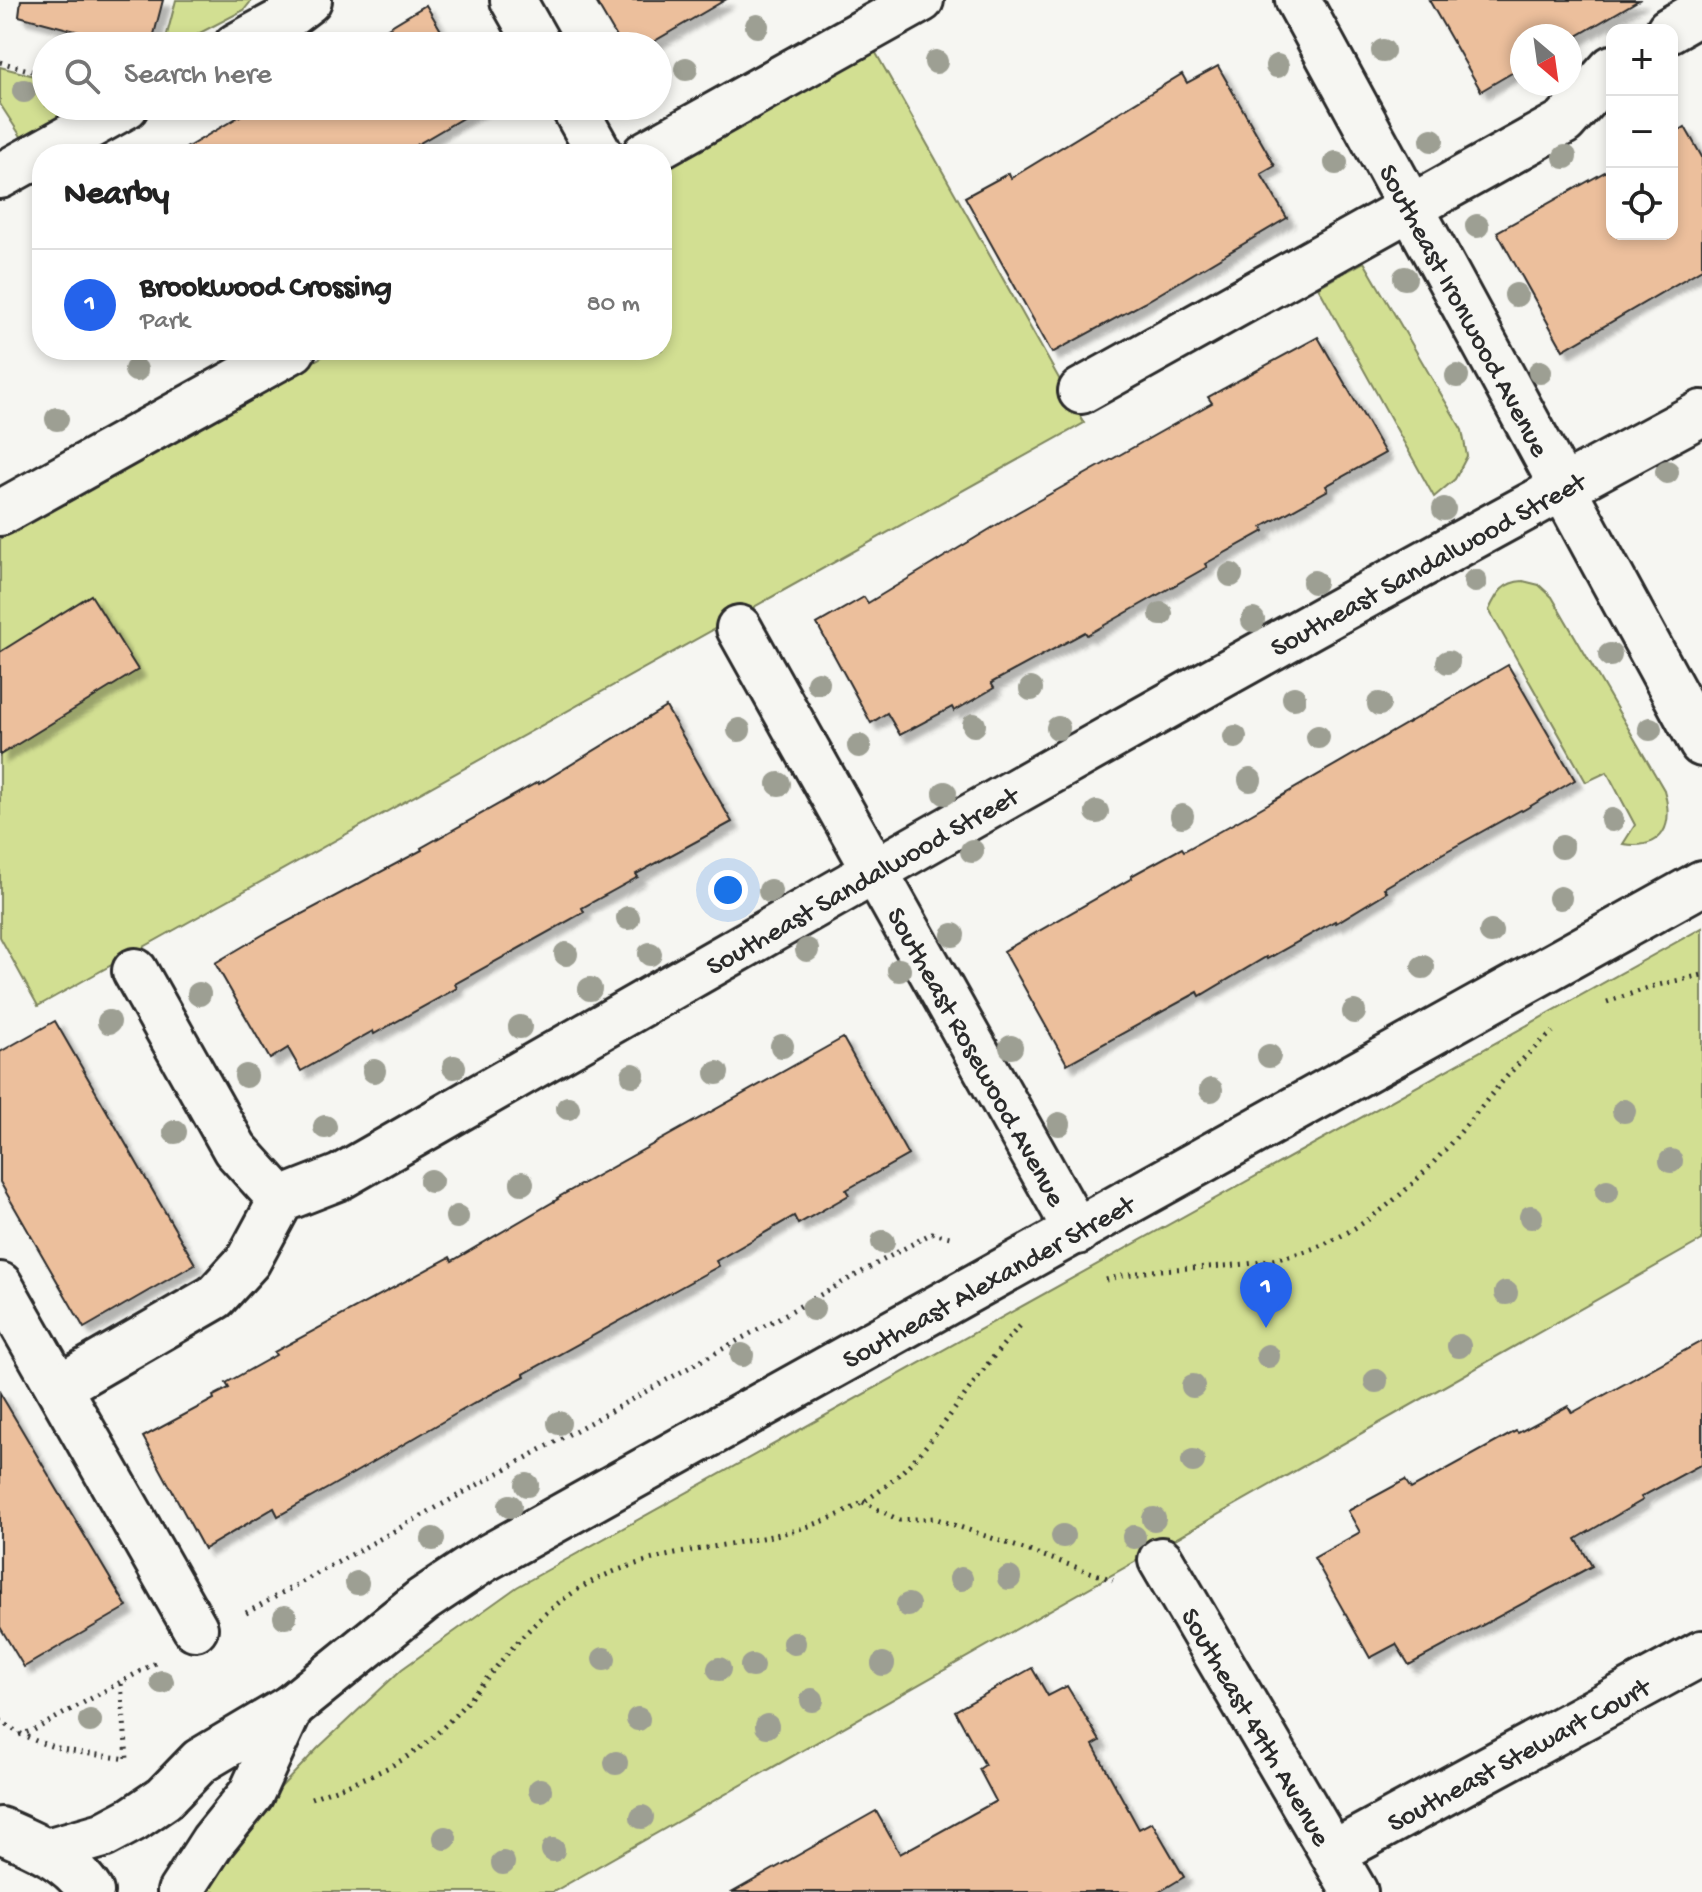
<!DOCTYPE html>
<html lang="en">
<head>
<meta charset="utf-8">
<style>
	body { margin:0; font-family:"Gochi Hand",sans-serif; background:#f6f6f6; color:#222 }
	.controls { position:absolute; right:24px; top:24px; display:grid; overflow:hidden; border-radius:16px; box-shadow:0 4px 12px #0003 }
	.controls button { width:72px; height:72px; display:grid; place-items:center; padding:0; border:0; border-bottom:2px solid #e0e0e0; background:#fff; color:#222; font:40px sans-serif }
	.compass { position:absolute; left:1510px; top:24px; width:72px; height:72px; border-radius:50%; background:#fff; box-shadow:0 4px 12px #0003; rotate:151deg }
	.you { position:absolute; left:728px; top:890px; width:28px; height:28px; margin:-20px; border:6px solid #fff; border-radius:50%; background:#1a73e8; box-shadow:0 0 0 12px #1a73e833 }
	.badge { display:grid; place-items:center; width:52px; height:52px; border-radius:50%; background:#2563eb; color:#fff; font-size:26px; font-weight:700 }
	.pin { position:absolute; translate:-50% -66px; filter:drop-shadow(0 2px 4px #0008) }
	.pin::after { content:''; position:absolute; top:42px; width:28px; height:24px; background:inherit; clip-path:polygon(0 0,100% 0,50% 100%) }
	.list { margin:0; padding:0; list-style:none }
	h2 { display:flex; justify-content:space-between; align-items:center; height:104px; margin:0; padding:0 32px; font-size:34px }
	h2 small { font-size:26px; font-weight:400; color:#767676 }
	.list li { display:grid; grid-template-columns:52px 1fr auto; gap:24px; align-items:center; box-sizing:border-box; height:112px; padding:0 32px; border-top:2px solid #e0e0e0 }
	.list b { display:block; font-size:30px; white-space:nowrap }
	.list p { margin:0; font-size:26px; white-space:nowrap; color:#767676 }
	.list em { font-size:26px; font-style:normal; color:#767676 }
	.icon { flex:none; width:44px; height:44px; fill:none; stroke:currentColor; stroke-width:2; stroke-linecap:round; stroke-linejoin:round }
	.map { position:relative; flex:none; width:1702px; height:1892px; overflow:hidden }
	.search { position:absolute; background:#fff; box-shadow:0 4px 12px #0003; left:32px; top:32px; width:640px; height:88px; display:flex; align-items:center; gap:20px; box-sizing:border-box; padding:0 28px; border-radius:44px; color:#767676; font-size:30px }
	.panel { position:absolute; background:#fff; box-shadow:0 4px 12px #0003; left:32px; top:144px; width:640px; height:216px; border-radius:32px }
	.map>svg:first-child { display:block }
</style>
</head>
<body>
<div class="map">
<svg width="1702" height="1892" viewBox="0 0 1702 1892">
	<defs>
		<filter id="shadow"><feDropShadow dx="7" dy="7" stdDeviation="2" flood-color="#0004"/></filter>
	</defs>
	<rect width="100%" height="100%" fill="#f6f6f2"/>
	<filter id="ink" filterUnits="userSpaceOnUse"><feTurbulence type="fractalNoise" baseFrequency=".0125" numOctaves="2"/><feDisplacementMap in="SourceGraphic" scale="16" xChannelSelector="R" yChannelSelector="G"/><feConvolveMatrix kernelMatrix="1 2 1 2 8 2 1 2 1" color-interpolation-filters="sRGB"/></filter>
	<g filter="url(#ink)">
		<g fill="#d2df92" stroke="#7e855e" stroke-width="2">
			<path d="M176 0H252L244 10 175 46H164Z"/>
			<path d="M872 46 1084 423 38 1006 0 937V539L334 350H662V164Z"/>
			<path d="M0 67 46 79V106H77L22 138 0 104Z"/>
			<path d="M1364 262 1462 430 1467 456 1455 479 1434 497 1318 287Z"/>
			<path d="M1523 581 1539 585 1552 597 1664 790C1674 826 1664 850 1623 844L1635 825 1607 772 1586 782 1489 610C1497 593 1503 582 1523 581Z"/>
			<path d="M1702 928V1240L553 1892H206L262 1807 318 1748 402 1669 517 1587Z"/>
		</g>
		<g fill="#ecbf9c" stroke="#2b2b2b" stroke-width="2" filter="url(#shadow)">
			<path d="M21 0H163L151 46H132L19 16Z"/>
			<path d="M595 0H725L646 46H622Z"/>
			<path d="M1429 0H1639L1570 40V36H1522V67L1481 91Z"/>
			<path d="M426 5 450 46H358Z"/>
			<path d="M1218 66 1275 166 1261 174 1287 218 1144 303 1052 353 965 197 1009 173 1011 178 1182 74 1187 83Z"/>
			<path d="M257 106H483L401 154H176Z"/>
			<path d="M1685 127 1702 157V269L1563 350 1497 232 1612 168V234H1672V135Z"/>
			<path d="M1318 337 1385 453 1326 486 1328 490 1262 527 1264 531 1205 564 1207 567 1087 635 1085 632 991 683 994 688 954 711 952 707 900 735 887 713 871 723 817 624 864 597 868 603 1018 512 1212 403 1208 397Z"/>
			<path d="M91 595 138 670 0 755V652Z"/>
			<path d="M1508 665 1575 780 1522 811 1521 810 1447 851 1384 888 1387 892 1336 923 1335 921 1267 959 1266 957 1200 996 1198 992 1067 1064 1004 951 1132 878 1131 876 1182 848 1184 851 1247 816Z"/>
			<path d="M666 707 732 822 636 874 638 877 582 908 584 912 455 984 457 988 374 1034 373 1031 301 1071 288 1048 270 1059 215 963 264 934 422 850 421 848 538 782 539 784Z"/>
			<path d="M55 1021 195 1264 84 1328 0 1182V1052Z"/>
			<path d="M843 1038 908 1155 846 1190 849 1195 798 1224 794 1216 716 1261 719 1266 524 1374 525 1376 473 1404 330 1487 278 1516 274 1508 204 1549 143 1437 214 1399 213 1396 229 1388 226 1383 276 1355 274 1352 450 1257 452 1261 558 1199 557 1198Z"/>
			<path d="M1702 1341V1464L1641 1497 1643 1500 1576 1539 1592 1566 1409 1665 1396 1644 1370 1658 1314 1558 1360 1532 1348 1511 1405 1480 1411 1489 1516 1431 1518 1433 1568 1406 1572 1413Z"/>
			<path d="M0 1393 127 1607 24 1667 0 1627Z"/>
			<path d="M1032 1668 1048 1696 1067 1686 1100 1741 1093 1745 1139 1829 1152 1822 1184 1877 1159 1892H733L876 1811 900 1854 996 1801 979 1769 985 1765 955 1711Z"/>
		</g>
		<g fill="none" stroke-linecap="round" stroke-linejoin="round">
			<defs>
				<g id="minor">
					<path d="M513 0 539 46"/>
					<path id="s1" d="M1298 0 1702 744"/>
					<path d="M1669 30 1702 11"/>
					<path d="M236 46 280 22 309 0"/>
					<path d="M573 106 600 154"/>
					<path d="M645 154 921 0"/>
					<path d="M0 176 126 106"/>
					<path d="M1081 391 1564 122 1612 68"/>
					<path d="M0 513 293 350"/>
					<path id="s2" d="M739 628 1077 1232"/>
					<path d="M135 971 235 1149 281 1200"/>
					<path d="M0 1285 195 1628"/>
					<path id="s3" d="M59 1387 215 1297 248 1261 281 1200 340 1177C792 918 1243 658 1702 413"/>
					<path id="s4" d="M1161 1560 1355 1892"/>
					<path d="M0 1830C35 1845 70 1859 91 1892"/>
					<path id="s5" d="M47 1851 103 1835 133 1819 164 1798 200 1761 291 1707 423 1600 483 1560 1702 883"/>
					<path id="s6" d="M1333 1853 1702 1653"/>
					<path d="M180 1892 213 1841 251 1794 291 1707"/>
				</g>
			</defs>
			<use href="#minor" stroke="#2b2b2b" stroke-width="50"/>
			<g stroke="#2b2b2b" stroke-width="5" stroke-dasharray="2 6" stroke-linecap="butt">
				<path d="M0 62 46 75"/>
				<path d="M1607 1002 1654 986 1702 975"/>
				<path d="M1106 1280C1167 1262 1231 1273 1293 1255 1356 1238 1408 1193 1450 1144 1484 1106 1512 1064 1553 1032"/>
				<path d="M863 1502 899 1520 934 1518 1113 1580"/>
				<path d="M246 1613 932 1233 950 1237"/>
				<path d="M0 1720C39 1751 80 1752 127 1759L121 1682"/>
				<path d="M19 1735 34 1730 157 1662"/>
				<path d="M311 1798C348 1784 389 1772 421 1747 478 1702 512 1632 574 1592 660 1536 777 1555 863 1502 931 1461 966 1382 1020 1326"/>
			</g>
			<use href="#minor" stroke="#f6f6f2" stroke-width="44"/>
		</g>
		<g fill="#9d9f93">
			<circle cx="757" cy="26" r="12"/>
			<circle cx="1383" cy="51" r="12"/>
			<circle cx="936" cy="62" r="12"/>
			<circle cx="1277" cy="66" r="12"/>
			<circle cx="686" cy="69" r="12"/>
			<circle cx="24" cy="91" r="12"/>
			<circle cx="1432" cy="140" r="12"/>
			<circle cx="1565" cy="157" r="12"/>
			<circle cx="1336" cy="163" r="12"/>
			<circle cx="1477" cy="226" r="12"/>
			<circle cx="1405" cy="278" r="12"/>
			<circle cx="1516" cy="295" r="12"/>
			<circle cx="136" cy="370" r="12"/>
			<circle cx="1540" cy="372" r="12"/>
			<circle cx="1457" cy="376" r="12"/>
			<circle cx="57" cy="419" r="12"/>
			<circle cx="1667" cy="472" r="12"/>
			<circle cx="1444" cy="509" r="12"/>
			<circle cx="1231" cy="575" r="12"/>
			<circle cx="1475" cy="581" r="12"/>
			<circle cx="1314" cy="582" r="12"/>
			<circle cx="1161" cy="614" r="12"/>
			<circle cx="1253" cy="620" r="12"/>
			<circle cx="1610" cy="655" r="12"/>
			<circle cx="1448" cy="662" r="12"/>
			<circle cx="818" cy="683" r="12"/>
			<circle cx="1031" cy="689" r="12"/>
			<circle cx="1294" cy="698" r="12"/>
			<circle cx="1379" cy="704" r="12"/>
			<circle cx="974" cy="725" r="12"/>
			<circle cx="1058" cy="728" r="12"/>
			<circle cx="1650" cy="729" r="12"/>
			<circle cx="739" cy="730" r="12"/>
			<circle cx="1235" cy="737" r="12"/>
			<circle cx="1318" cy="737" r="12"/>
			<circle cx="859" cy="746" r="12"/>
			<circle cx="1250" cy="780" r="12"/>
			<circle cx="779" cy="784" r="12"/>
			<circle cx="945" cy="793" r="12"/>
			<circle cx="1097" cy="812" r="12"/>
			<circle cx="1182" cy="816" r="12"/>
			<circle cx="1612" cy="820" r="12"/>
			<circle cx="1562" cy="847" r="12"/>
			<circle cx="972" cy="851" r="12"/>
			<circle cx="770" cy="891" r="12"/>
			<circle cx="1560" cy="898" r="12"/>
			<circle cx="628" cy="918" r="12"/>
			<circle cx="1491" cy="932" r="12"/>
			<circle cx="953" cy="935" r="12"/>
			<circle cx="807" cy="950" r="12"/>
			<circle cx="566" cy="954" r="12"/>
			<circle cx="650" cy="954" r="12"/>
			<circle cx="1423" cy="967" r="12"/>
			<circle cx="899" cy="970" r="12"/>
			<circle cx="590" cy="989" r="12"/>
			<circle cx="199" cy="994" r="12"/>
			<circle cx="1354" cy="1012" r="12"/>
			<circle cx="109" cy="1022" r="12"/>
			<circle cx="520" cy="1027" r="12"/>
			<circle cx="782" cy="1046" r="12"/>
			<circle cx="1011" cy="1047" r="12"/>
			<circle cx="1269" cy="1056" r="12"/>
			<circle cx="454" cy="1067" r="12"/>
			<circle cx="374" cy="1071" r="12"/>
			<circle cx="717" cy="1073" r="12"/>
			<circle cx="633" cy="1075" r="12"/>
			<circle cx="246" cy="1076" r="12"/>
			<circle cx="1211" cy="1090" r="12"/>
			<circle cx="568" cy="1108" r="12"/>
			<circle cx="1624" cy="1111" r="12"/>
			<circle cx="1059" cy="1124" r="12"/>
			<circle cx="325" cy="1127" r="12"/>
			<circle cx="175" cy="1132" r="12"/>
			<circle cx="1671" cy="1161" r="12"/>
			<circle cx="431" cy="1181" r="12"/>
			<circle cx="522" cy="1183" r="12"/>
			<circle cx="1607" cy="1191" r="12"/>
			<circle cx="457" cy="1217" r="12"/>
			<circle cx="1531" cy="1217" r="12"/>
			<circle cx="883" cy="1242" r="12"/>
			<circle cx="1506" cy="1293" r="12"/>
			<circle cx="813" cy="1309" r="12"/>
			<circle cx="1459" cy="1346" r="12"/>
			<circle cx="742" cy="1355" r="12"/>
			<circle cx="1268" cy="1356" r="12"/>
			<circle cx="1376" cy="1381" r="12"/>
			<circle cx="1193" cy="1386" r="12"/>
			<circle cx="559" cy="1423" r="12"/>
			<circle cx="1193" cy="1461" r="12"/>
			<circle cx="527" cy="1485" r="12"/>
			<circle cx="510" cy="1506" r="12"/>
			<circle cx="1154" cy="1519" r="12"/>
			<circle cx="1063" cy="1536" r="12"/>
			<circle cx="1134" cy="1537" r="12"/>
			<circle cx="433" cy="1539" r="12"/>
			<circle cx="1009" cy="1578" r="12"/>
			<circle cx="961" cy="1579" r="12"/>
			<circle cx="357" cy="1583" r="12"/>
			<circle cx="908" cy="1605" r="12"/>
			<circle cx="285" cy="1617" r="12"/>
			<circle cx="794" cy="1643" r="12"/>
			<circle cx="604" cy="1659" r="12"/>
			<circle cx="883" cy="1664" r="12"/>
			<circle cx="752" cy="1666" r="12"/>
			<circle cx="719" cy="1669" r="12"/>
			<circle cx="162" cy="1682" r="12"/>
			<circle cx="812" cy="1700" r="12"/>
			<circle cx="638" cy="1719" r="12"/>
			<circle cx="90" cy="1721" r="12"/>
			<circle cx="767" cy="1726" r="12"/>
			<circle cx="616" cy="1763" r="12"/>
			<circle cx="540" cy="1790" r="12"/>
			<circle cx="642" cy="1817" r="12"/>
			<circle cx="445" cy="1838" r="12"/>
			<circle cx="553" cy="1850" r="12"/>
			<circle cx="503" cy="1863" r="12"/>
		</g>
	</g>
	<g text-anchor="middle" stroke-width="6" stroke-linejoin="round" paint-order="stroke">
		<g font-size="28" fill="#2b2b2b" stroke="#f6f6f2">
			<text dy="10" stroke="none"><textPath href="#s1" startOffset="352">Southeast Ironwood Avenue</textPath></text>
			<text dy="10" stroke="none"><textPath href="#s3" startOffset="1610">Southeast Sandalwood Street</textPath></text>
			<text dy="10" stroke="none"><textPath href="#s3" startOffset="962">Southeast Sandalwood Street</textPath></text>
			<text dy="10" stroke="none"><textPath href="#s2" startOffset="490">Southeast Rosewood Avenue</textPath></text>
			<text dy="10" stroke="none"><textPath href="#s5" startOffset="1106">Southeast Alexander Street</textPath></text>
			<text dy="10" stroke="none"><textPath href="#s4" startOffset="192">Southeast 49th Avenue</textPath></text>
			<text dy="10" stroke="none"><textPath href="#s6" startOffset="210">Southeast Stewart Court</textPath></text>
		</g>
	</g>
</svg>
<div class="controls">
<button>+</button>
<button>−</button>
<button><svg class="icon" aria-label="locate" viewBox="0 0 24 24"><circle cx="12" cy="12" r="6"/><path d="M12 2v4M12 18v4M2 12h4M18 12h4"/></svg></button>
</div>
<svg class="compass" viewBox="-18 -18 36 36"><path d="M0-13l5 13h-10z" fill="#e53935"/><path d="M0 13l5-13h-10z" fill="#767676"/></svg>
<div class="you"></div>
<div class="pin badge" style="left:1266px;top:1328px">1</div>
<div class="search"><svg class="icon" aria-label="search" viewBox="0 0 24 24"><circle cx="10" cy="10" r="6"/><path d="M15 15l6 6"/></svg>Search here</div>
<section class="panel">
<h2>Nearby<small></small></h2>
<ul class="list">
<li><span class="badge">1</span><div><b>Brookwood Crossing</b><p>Park</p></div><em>80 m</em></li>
</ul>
</section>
</div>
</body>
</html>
